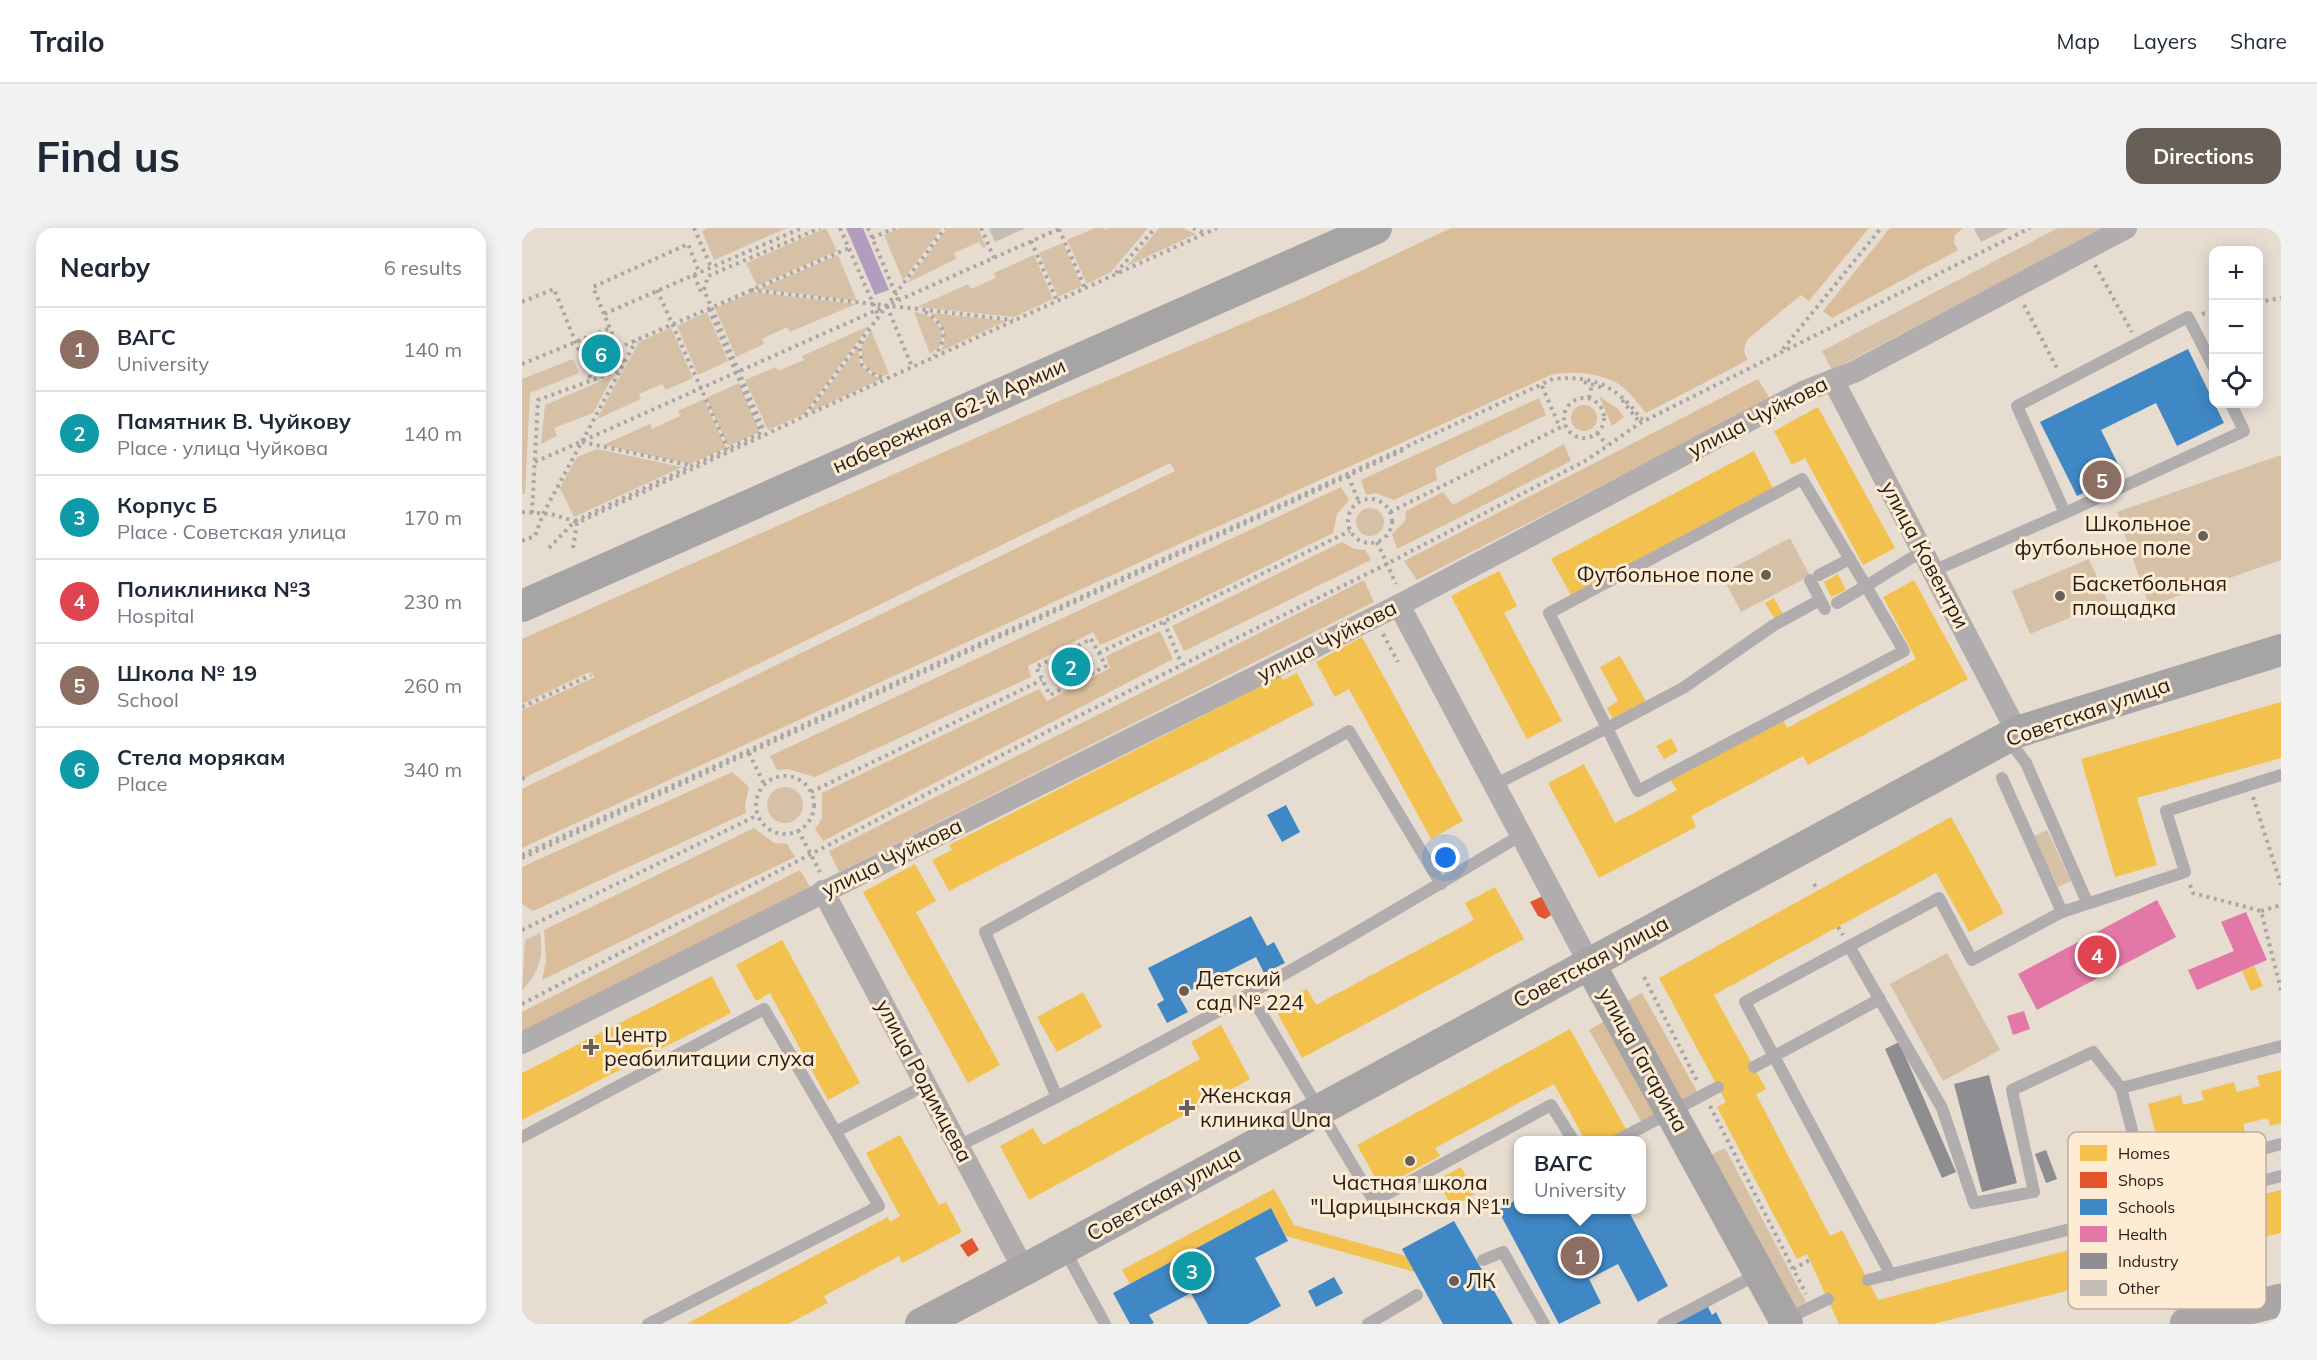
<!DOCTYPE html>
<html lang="en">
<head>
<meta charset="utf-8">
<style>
	body { margin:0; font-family:Mulish,sans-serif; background:#f2f2f3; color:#1f2937 }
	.controls { position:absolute; right:18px; top:18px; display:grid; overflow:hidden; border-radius:12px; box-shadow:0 3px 15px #0003 }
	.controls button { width:54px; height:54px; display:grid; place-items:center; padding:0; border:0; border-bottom:2px solid #e0e1e3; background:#fff; color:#1f2937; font:30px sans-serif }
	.you { position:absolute; left:924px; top:630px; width:21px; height:21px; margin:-15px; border:4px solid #fff; border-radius:50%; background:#1a73e8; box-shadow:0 0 0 9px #1a73e833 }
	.badge { display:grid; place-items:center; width:39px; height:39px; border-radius:50%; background:#686056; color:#fff; font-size:20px; font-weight:700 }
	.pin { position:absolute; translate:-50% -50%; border:3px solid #fff; box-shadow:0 2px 6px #0006 }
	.popup { position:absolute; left:992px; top:908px; width:132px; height:78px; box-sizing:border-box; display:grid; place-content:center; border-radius:12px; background:#fff; filter:drop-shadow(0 2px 4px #0005); font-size:20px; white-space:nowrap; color:#747a83 }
	.popup b { font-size:22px; color:#1f2937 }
	.popup::after { content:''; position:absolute; left:50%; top:100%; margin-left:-12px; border:12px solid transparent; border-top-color:#fff }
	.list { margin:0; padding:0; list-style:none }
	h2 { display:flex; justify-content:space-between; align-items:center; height:78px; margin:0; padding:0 24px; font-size:26px }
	h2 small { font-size:20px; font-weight:400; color:#747a83 }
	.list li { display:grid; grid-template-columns:39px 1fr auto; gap:18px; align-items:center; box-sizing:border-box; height:84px; padding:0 24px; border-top:2px solid #e0e1e3 }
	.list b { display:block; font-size:22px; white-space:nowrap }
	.list p { margin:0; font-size:20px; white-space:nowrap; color:#747a83 }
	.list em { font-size:20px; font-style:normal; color:#747a83 }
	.icon { flex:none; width:33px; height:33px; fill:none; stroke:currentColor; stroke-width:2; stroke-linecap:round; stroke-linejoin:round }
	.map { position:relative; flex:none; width:1759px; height:1096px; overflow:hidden; border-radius:18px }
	header { display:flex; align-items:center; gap:36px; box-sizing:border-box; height:84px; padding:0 30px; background:#fff; border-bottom:2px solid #e0e1e3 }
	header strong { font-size:28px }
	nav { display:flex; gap:33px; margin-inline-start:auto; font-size:21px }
	.intro { display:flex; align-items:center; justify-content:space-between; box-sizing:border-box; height:144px; padding:0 36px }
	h1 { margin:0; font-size:42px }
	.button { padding:15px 27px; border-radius:18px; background:#686056; color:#fff; font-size:21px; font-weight:700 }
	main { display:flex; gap:36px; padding:0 36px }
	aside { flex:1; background:#fff; border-radius:18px; box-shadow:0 3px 15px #0003 }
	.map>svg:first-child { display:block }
</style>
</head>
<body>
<header>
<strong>Trailo</strong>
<nav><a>Map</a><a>Layers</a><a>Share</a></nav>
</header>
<div class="intro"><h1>Find us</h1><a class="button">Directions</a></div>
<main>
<aside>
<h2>Nearby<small>6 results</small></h2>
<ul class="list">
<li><span class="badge" style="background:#8d6e63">1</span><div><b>ВАГС</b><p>University</p></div><em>140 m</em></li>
<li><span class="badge" style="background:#0f9aa8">2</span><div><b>Памятник В. Чуйкову</b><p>Place · улица Чуйкова</p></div><em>140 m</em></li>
<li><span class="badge" style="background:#0f9aa8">3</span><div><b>Корпус Б</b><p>Place · Советская улица</p></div><em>170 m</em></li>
<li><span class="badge" style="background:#e0444e">4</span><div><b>Поликлиника №3</b><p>Hospital</p></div><em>230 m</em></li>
<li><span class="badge" style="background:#8d6e63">5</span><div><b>Школа № 19</b><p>School</p></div><em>260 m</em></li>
<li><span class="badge" style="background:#0f9aa8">6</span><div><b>Стела морякам</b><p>Place</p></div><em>340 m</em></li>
</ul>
</aside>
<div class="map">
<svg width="1759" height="1096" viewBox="0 0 1759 1096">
	<rect width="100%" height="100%" fill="#e7dcd0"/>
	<g fill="#d6c1a7">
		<path d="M186 0H265L192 32 180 3Z"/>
		<path d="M304 0 315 23 235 58 224 35Z"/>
		<path d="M378 0H420L381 52 362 7Z"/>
		<path d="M425 0H456L464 19 461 20 457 14 432 25 434 31 385 55Z"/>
		<path d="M573 0H582L583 2 588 0H626L589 44 565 56 545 12Z"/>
		<path d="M637 0H661L674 6 605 38Z"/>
		<path d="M1536 0H1584L1310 142 1300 123Z"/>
		<path d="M541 15 560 58 536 69 517 25Z"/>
		<path d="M316 27 335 73 237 61Z"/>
		<path d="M512 27 531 71 492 89 395 79 446 56 449 61 474 50 472 45Z"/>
		<path d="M231 64 334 76 268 104 265 99 240 111 242 116 214 129 193 80Z"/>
		<path d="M185 84 206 133 176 147 155 98Z"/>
		<path d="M392 84C407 86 414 91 420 105L418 118 408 126Z"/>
		<path d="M409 85 484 93 419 123C426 107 422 97 409 85Z"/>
		<path d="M347 98 282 186 246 202 223 152 254 139 256 143 282 132 280 128Z"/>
		<path d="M149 100 171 150 144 162 140 156 117 166 119 171 75 191 117 114Z"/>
		<path d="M349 102 367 146C356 151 345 142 340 132V118Z"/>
		<path d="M336 119 338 136 348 146 359 151 288 184Z"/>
		<path d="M51 131 57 145 8 165 3 266H0V151Z"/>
		<path d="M91 148 71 185 32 200 35 208 19 216 23 177Z"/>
		<path d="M217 155 237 202 236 205 206 218 184 170Z"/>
		<path d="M182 171 204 220 168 236 81 217 128 196 130 201 158 188 156 183Z"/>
		<path d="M75 221 160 239 52 289 38 260 55 229Z"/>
		<path d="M1759 227V332L1627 378 1595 284Z"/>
		<circle cx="848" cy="294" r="14"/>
		<path d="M1268 310 1288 348 1219 384 1199 346Z"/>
		<path d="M1567 331 1586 374 1508 406 1490 363Z"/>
		<circle cx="263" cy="577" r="18"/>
		<path d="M1525 602 1549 653 1536 659 1512 608Z"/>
		<path d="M18 705C22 728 17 745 0 762L3 712Z"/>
		<path d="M1425 725 1478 822 1421 853 1368 756Z"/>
		<path d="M1203 920 1284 1074 1266 1083 1184 929Z"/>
	</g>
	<g fill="#dabe9c">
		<path d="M929 0H1347L1287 73 1279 67 1226 111C1221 119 1221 124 1226 132L1124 185C1117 177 1110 167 1102 160 1084 145 1051 142 1029 147L642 323 0 620V561L653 243 648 235 0 551V482L73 449 68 444 0 476V411L537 173 777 72Z"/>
		<path d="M1368 0H1441L1433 7 1432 15 1436 22 1310 90 1301 83Z"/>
		<path d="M1236 151 1248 171 895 352 882 333Z"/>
		<path d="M1077 168 1096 181 1102 189 1090 198Z"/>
		<path d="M1017 170 1024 187 913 240 915 252 872 272 854 265 844 267 839 252Z"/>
		<circle cx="1062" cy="190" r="13"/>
		<path d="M1042 216 1049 233 875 321 870 306 883 293 884 283 921 264 931 277Z"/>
		<path d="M819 259 827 272 815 286 811 305 646 387 578 417 571 404 506 438 509 449 293 549 266 541 255 542 248 528Z"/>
		<path d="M820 314 832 321 843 322 849 332 662 423 650 398Z"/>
		<path d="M842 352 852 374 317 644 307 623Z"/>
		<path d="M638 403 651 431 301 613 293 601 300 590V565L517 461 525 473 588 440 584 428Z"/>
		<path d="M210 544 227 559 223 577 224 585 11 683 0 676V639Z"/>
		<path d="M232 600 252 615 265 616 273 629 20 752 24 733 22 702Z"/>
		<path d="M278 642 288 659 0 805V784Z"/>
		<path d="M1120 765 1176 865 1154 878 1098 777Z"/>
		<path d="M1089 789 1142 883 1120 895 1067 802Z"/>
	</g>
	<path fill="#b29dbf" d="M324 0H341L367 62 353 67Z"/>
	<g fill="#f2c14e">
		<path d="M1296 179 1373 320 1341 337 1283 230 1270 237 1252 203Z"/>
		<path d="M1232 223 1251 260 1049 367 1029 331Z"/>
		<path d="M977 343 995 378 982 385 1040 493 1005 511 929 368Z"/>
		<path d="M1316 346 1324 362 1309 369 1302 354Z"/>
		<path d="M1392 352 1446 451 1286 537 1281 528 1169 588 1174 599 1077 650 1026 555 1062 536 1093 595 1155 562 1148 551 1261 491 1265 500 1394 431 1361 369Z"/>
		<path d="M1252 370 1261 386 1253 391 1243 375Z"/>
		<path d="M840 409 941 593 909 611 827 461 813 469 794 434Z"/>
		<path d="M1098 428 1124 473 1091 491 1085 480 1096 473 1078 439Z"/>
		<path d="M775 445 792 477 427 663 410 632 430 622 427 617 759 448 761 452Z"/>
		<path d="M1759 474V530L1615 570 1635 637 1593 649 1559 531Z"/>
		<path d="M1149 510 1156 523 1142 531 1134 518Z"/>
		<path d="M1429 589 1482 685 1447 704 1414 645 1192 767 1244 861 1234 866 1308 1008 1320 1002 1356 1072 1612 1005 1610 999 1759 962V1005L1622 1036 1625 1043 1411 1096H1317L1285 1026 1275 1031 1195 879 1204 874 1137 750Z"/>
		<path d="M393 636 414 673 394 684 478 837 446 855 341 664Z"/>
		<path d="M973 659 1002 711 780 830 752 779 785 761 794 777 952 692 943 675Z"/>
		<path d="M260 712 338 855 306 872 248 765 234 773 214 737Z"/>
		<path d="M1732 738 1741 758 1729 763 1720 743Z"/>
		<path d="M190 748 209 785 0 892V845Z"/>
		<path d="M561 764 580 799 535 824 515 789Z"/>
		<path d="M699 797 728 851 507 972 478 918 511 900 521 917 678 831 669 814Z"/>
		<path d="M1048 801 1105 903 1087 912H1063L1032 856 913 920 918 928 859 960 835 917Z"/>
		<path d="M1759 842V895L1748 898 1746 890 1721 896 1723 904 1690 913 1689 906 1669 911 1671 919 1639 927 1626 876 1659 867 1661 877 1682 872 1679 863 1712 854 1715 864 1738 858 1735 848Z"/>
		<path d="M378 907 417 977 424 974 440 1004 380 1035 377 1028 302 1068 306 1075 266 1096H164L366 989 368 994 378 988 344 925Z"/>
		<path d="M939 939 953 966 930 979 915 952Z"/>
		<path d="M752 961 772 997 884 1028 893 1044 764 1008 749 980 608 1056 600 1042Z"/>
	</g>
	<g fill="#e4572e">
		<path d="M1023 667 1029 687 1023 691 1016 688 1008 674Z"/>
		<path d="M450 1010 457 1022 446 1029 438 1017Z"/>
	</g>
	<g fill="#3f88c5">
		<path d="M1666 121 1702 195 1655 218 1634 175 1579 202 1601 246 1555 268 1518 194Z"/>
		<path d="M764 577 778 604 760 614 745 587Z"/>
		<path d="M729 688 745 718 752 714 763 735 742 745 734 729 657 768 666 784 645 795 635 776 642 772 626 740Z"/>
		<path d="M996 971V982H1106L1146 1058 1116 1074 1096 1036 1067 1051 1079 1075 1037 1096 976 982Z"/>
		<path d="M749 980 766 1013 733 1030 759 1078 726 1096H686L669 1065 627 1087 632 1095 629 1096H608L591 1065Z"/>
		<path d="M932 993 991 1096H921L880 1021Z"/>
		<path d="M812 1049 821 1065 794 1079 786 1063Z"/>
		<path d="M1185 1077 1190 1087 1194 1084 1200 1096H1149Z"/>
	</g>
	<g fill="#e377a8">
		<path d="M1635 672 1654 709 1515 782 1496 746Z"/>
		<path d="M1724 684 1745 732 1675 762 1666 742 1712 723 1699 694Z"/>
		<path d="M1502 783 1508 801 1491 807 1485 788Z"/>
	</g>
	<g fill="#8d8d92">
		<path d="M1377 814 1434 944 1420 950 1363 821Z"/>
		<path d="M1467 847 1495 955 1460 964 1432 856Z"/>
		<path d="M1524 922 1535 951 1524 955 1513 926Z"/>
	</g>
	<g fill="#c5bdb3">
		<path d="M467 0H504L473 14Z"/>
		<path d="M1455 0H1487L1459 14 1452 1Z"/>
		<path d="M85 117 91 130 76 136 71 123Z"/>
	</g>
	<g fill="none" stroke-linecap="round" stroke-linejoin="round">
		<g stroke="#aaa6a4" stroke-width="4" stroke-dasharray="3 4.5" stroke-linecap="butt">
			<path d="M172 0 189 39"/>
			<path d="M318 0 357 89"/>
			<path d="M346 0 377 74"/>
			<path d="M459 0 472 30"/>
			<path d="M671 0 682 5"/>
			<path d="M537 1 563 60"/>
			<path d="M350 10 373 0"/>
			<path d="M509 13 535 73"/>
			<path d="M1573 37 1610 104"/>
			<path d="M594 45 633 0"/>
			<path d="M172 47 180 66"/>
			<path d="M135 62 206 221"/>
			<path d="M229 62 491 92"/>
			<path d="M0 74 32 61 69 152"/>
			<path d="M1736 74 1759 70"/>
			<path d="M1502 77 1536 142"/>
			<path d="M365 78 390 139"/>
			<path d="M187 81 238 201"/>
			<path d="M403 84C423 95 427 110 412 128"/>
			<path d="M82 86 71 59 166 16 177 44"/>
			<path d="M1680 86 1692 83"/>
			<path d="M340 113 338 122 340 137 354 148 364 150"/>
			<path d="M96 120 327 20"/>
			<path d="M1261 121 1359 0"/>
			<path d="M102 134 82 86 280 0"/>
			<path d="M0 136 88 100"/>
			<path d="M1062 154 1081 160"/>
			<path d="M1020 158 1038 200"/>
			<circle cx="1062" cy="190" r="20"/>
			<path d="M1067 170 1070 156"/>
			<path d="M1100 172 1118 195"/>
			<path d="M283 187 423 0"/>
			<path d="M1075 205 1085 217"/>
			<path d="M60 214 167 237"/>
			<path d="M13 234 539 0"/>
			<path d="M826 248 837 274"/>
			<circle cx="848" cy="293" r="22"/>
			<path d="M0 284 29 286 55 294"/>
			<path d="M868 284 1043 197"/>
			<path d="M10 285 16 172 98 142"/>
			<path d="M0 313 13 308 21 286 114 113"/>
			<path d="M855 314 874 356"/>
			<path d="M27 320 53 293 237 206 240 198 182 62 186 48 298 0"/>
			<path d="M51 320 55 295 283 188 695 0"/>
			<path d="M642 394 660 437"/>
			<path d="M861 406 876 434"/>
			<path d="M569 411 584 438 528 467 514 439Z"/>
			<path d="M577 425 828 303"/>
			<path d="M0 479 69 447"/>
			<path d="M227 525 242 556"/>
			<circle cx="263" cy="577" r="29"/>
			<path d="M0 551 7 548"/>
			<path d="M289 564 520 452"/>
			<path d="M1731 569 1759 657"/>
			<path d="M276 602 298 644"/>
			<path d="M0 627 1031 151C1072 147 1095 158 1119 191L1121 190"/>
			<path d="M0 630 884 221"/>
			<path d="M1292 656 1296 662"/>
			<path d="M1668 657 1671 665 1739 683 1759 762"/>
			<path d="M1739 683 1759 677"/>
			<path d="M1316 699 1321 707"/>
			<path d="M0 702 236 587"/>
			<path d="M1122 749 1176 855"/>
			<path d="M0 776 530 501 853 342 1065 232 1118 195 1508 0"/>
			<path d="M1188 878 1284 1066"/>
			<path d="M1677 1023 1687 1058"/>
			<path d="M1271 1041 1288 1032"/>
		</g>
		<g stroke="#b1adaf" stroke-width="12">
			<path d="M1543 285 1722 203 1709 176"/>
			<path d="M1411 343 1543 285 1495 178 1666 89 1692 140"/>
			<path d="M1297 347 1328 331"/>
			<path d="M1288 352 1303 381"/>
			<path d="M1298 372 1252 397 1161 460 1085 500 1027 385 1280 251 1344 358 1315 375"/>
			<path d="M1484 509 1504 535 1565 674"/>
			<path d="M1480 550 1540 684"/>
			<path d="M972 557 1085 500 1116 563 1382 423 1344 358 1389 330 1402 325"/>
			<path d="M1327 718 1420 880 1452 975 1512 964 1490 862 1571 824 1599 860"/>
			<path d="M728 766 852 973 1029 877 1051 912"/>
			<path d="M1759 818 1599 860 1623 952 1759 916"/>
			<path d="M1232 839 1358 771"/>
			<path d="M535 869 463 704 827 503 919 656"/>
			<path d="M315 903 404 857"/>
			<path d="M0 909 242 781 357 978 126 1096"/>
			<path d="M1096 912 1196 859"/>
			<path d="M436 918C630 825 815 718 999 607"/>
			<path d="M542 1021 583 1096"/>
			<path d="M961 1032 981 1024 1022 1096"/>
			<path d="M1369 1047 1223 774 1417 670 1450 732 1540 684 1663 644 1644 583 1759 547"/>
			<path d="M1346 1052 1759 948"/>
			<path d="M1264 1091 1306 1071"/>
			<path d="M846 1096 895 1067"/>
			<path d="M1141 1096 1236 1046"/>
		</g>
		<g stroke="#b1adaf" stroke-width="22">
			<path d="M1311 152 1495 504"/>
			<path d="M877 377 1067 735"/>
			<path d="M301 663 502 1042"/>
			<path d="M0 815 877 377 1283 163 1332 144 1604 0"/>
		</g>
		<g stroke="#a7a4a6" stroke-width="32">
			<path d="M0 378 854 0"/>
			<path d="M1067 735 1265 1096"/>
			<path d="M399 1096 502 1042 1495 504 1759 422"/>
		</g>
		<path stroke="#aba6a6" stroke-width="33" d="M1664 1096 1759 1072"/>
	</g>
	<g fill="#686056" stroke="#feebd3" stroke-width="2">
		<circle cx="1681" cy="308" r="6"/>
		<circle cx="1244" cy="347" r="6"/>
		<circle cx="1538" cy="368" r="6"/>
		<circle cx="662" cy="763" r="6"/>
		<path d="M66 810h6v6h6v6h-6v6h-6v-6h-6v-6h6z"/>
		<path d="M662 871h6v6h6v6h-6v6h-6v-6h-6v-6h6z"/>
		<circle cx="888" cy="933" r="6"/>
		<circle cx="932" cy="1053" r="6"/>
	</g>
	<g text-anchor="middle" stroke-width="6" stroke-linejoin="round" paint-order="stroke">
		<g font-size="21" fill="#241d14" stroke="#feebd3">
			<text transform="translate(427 188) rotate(-24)" y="7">набережная 62-й Армии</text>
			<text transform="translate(1236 189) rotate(-27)" y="7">улица Чуйкова</text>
			<text transform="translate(1403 327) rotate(62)" y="7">улица Ковентри</text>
			<text transform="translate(805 413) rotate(-27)" y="7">улица Чуйкова</text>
			<text transform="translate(1566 484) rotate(-19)" y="7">Советская улица</text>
			<text transform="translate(370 630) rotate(-26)" y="7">улица Чуйкова</text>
			<text transform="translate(1069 734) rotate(-28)" y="7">Советская улица</text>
			<text transform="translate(1121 832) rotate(61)" y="7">улица Гагарина</text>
			<text transform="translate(402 853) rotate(62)" y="7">улица Родимцева</text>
			<text transform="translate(642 966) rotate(-29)" y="7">Советская улица</text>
		</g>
		<g font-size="21" fill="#241d14" stroke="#feebd3" text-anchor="start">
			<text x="1669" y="303" text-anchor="end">Школьное<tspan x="1669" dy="24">футбольное поле</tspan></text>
			<text x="1232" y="354" text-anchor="end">Футбольное поле</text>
			<text x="1550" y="363">Баскетбольная<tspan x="1550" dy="24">площадка</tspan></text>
			<text x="674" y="758">Детский<tspan x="674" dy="24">сад № 224</tspan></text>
			<text x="82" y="814">Центр<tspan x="82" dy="24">реабилитации слуха</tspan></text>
			<text x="678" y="875">Женская<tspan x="678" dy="24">клиника Una</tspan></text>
			<text x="888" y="962" text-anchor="middle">Частная школа<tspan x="888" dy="24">"Царицынская №1"</tspan></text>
			<text x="944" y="1060">ЛК</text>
		</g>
	</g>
	<rect x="1546" y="904" width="198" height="177" rx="9" fill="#feebd3" stroke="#bdad9a" stroke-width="1.5"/>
	<rect x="1558" y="917" width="27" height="16" fill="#f2c14e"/>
	<rect x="1558" y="944" width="27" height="16" fill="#e4572e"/>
	<rect x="1558" y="971" width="27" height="16" fill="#3f88c5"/>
	<rect x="1558" y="998" width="27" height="16" fill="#e377a8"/>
	<rect x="1558" y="1025" width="27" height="16" fill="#8d8d92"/>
	<rect x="1558" y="1052" width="27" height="16" fill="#c5bdb3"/>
	<g font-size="16" fill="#241d14">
		<text x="1596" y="931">Homes</text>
		<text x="1596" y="958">Shops</text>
		<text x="1596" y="985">Schools</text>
		<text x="1596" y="1012">Health</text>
		<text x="1596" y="1039">Industry</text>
		<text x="1596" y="1066">Other</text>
	</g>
</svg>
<div class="controls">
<button>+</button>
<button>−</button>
<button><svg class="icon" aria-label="locate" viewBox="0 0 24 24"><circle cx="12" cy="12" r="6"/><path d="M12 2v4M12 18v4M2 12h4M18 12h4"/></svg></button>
</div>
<div class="you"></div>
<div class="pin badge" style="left:1058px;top:1028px;background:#8d6e63">1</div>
<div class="popup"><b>ВАГС</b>University</div>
<div class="pin badge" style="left:549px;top:439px;background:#0f9aa8">2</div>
<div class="pin badge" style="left:670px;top:1043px;background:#0f9aa8">3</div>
<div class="pin badge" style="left:1575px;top:727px;background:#e0444e">4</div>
<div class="pin badge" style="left:1580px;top:252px;background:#8d6e63">5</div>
<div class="pin badge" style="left:79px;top:126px;background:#0f9aa8">6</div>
</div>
</main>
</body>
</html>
